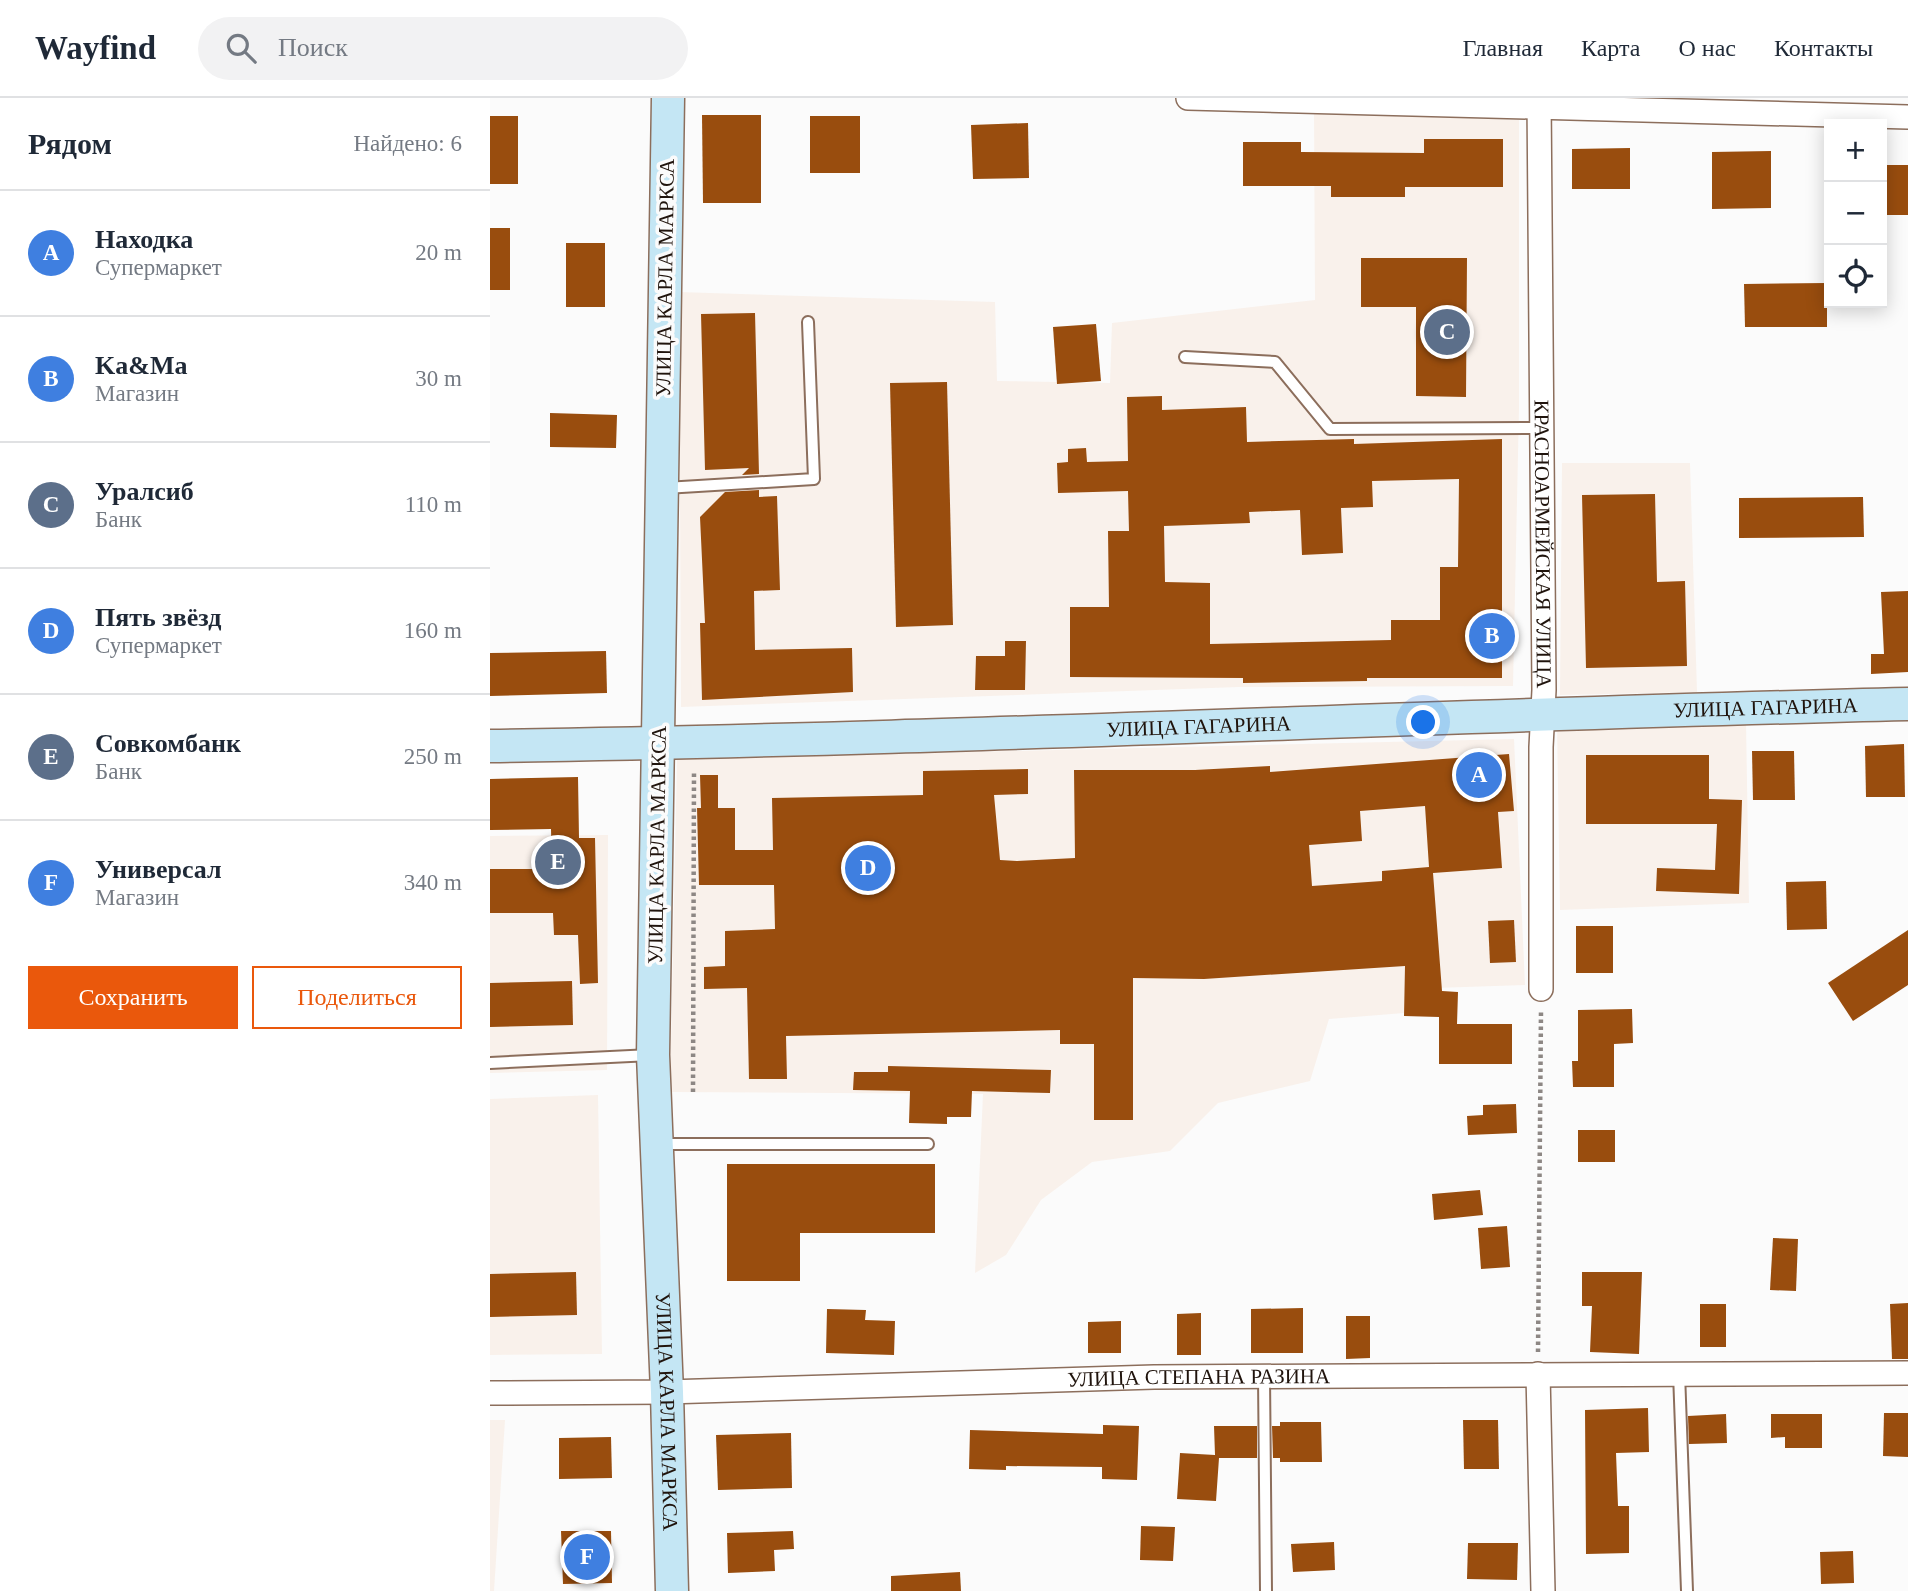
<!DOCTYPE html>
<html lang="ru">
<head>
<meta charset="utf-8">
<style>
	body { margin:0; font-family:Georgia,serif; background:#f2f2f3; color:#1f2937 }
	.controls { position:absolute; right:21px; top:21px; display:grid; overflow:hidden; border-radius:0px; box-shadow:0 4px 18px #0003 }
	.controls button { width:63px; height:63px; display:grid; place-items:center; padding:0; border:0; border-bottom:2px solid #e0e1e3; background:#fff; color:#1f2937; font:35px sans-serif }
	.you { position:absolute; left:934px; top:625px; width:24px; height:24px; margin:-18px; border:5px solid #fff; border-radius:50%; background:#1a73e8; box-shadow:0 0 0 10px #1a73e833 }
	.badge { display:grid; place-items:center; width:46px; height:46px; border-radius:50%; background:#ea580c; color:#fff; font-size:23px; font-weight:700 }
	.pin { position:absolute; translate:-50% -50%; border:4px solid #fff; box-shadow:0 2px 7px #0006 }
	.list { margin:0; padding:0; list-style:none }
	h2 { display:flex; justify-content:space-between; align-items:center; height:91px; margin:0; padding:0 28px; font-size:30px }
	h2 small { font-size:23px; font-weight:400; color:#747a83 }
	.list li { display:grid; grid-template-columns:46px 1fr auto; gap:21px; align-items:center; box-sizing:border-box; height:126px; padding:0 28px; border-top:2px solid #e0e1e3 }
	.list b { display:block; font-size:26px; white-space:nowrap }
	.list p { margin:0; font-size:23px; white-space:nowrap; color:#747a83 }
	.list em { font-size:23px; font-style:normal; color:#747a83 }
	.actions { display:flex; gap:14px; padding:21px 28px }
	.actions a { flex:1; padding:16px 0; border:2px solid #ea580c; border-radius:0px; text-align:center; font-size:24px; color:#ea580c }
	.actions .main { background:#ea580c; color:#fff }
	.icon { flex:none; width:38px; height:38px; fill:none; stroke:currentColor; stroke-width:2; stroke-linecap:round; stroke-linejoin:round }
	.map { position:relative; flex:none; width:1418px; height:1493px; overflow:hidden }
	header { display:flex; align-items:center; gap:42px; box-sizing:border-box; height:98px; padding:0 35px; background:#fff; border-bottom:2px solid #e0e1e3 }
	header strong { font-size:33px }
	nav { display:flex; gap:38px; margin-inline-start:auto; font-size:24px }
	.search { width:490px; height:63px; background:#f2f2f3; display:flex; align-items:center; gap:18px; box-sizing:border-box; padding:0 24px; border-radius:38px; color:#747a83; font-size:26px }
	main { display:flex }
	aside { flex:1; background:#fff }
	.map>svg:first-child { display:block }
</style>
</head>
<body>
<header>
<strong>Wayfind</strong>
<div class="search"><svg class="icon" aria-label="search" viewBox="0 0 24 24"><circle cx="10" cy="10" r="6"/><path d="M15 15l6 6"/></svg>Поиск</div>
<nav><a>Главная</a><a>Карта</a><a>О нас</a><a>Контакты</a></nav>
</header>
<main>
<aside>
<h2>Рядом<small>Найдено: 6</small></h2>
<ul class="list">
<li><span class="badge" style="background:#3f7fe0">A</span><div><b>Находка</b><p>Супермаркет</p></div><em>20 m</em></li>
<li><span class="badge" style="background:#3f7fe0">B</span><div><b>Ka&amp;Ma</b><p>Магазин</p></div><em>30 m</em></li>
<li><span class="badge" style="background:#5c6f8a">C</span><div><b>Уралсиб</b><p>Банк</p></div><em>110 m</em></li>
<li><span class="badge" style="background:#3f7fe0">D</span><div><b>Пять звёзд</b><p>Супермаркет</p></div><em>160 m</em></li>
<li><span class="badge" style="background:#5c6f8a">E</span><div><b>Совкомбанк</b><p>Банк</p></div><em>250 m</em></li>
<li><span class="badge" style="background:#3f7fe0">F</span><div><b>Универсал</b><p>Магазин</p></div><em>340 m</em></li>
</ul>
<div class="actions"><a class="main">Сохранить</a><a>Поделиться</a></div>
</aside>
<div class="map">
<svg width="1418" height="1493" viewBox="0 0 1418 1493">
	<rect width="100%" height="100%" fill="#fbfbfb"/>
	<g fill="#f9f1eb">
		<path d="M824 13 1029 22V310L1023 588 749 589 191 609 189 194 505 204 507 283 620 285 622 225 825 202Z"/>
		<path d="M1072 365H1200L1207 594 1070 597Z"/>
		<path d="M1256 624 1259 805 1070 812 1067 626Z"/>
		<path d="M1024 641 1035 887 915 891 914 915 839 921 820 983 728 1005 680 1053 602 1064 551 1102 516 1157 485 1175 493 996 180 994 187 661Z"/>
		<path d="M118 737 117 972 0 975V738Z"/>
		<path d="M108 997 112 1256 0 1257V1001Z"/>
		<path d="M0 1322H15L4 1493H0Z"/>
	</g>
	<g fill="#994d0e" fill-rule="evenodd">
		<path d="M212 17H271V105H213Z"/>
		<rect x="0" y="18" width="28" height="68"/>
		<rect x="320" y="18" width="50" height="57"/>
		<path d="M538 25 539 80 483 81 481 27Z"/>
		<path d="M934 41H1013V89H915V99H841V88H753V44H811V54L934 55Z"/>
		<path d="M1140 50V91H1082V51Z"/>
		<path d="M1281 53V110L1222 111V54Z"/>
		<rect x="1392" y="67" width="26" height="50"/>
		<rect x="0" y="130" width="20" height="62"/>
		<rect x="76" y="145" width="39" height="64"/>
		<path d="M871 160H977L976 299 926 298V209H871Z"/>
		<path d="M1337 185V229H1255L1254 186Z"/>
		<path d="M265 215 269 376 252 377 259 370 215 372 211 216Z"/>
		<path d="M606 226 611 283 567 286 563 229Z"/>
		<path d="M457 284 463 527 406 529 400 285Z"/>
		<path d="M672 298V312L756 309 757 344 864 341V346L1012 341V580H877V583L753 585V580L580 579V509H619L618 433H639L638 393 568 395 567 365 578 364V351L596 350 597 364 638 363 637 299ZM969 381 968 469H950V522H901V542L720 546V485L675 484 674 428 760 425 759 414 810 412 812 457 853 455 851 410 883 409 882 383Z"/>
		<path d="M60 315 127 317 126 350 60 349Z"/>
		<path d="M269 392V399L287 398 290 492 264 493 265 552 362 550 363 594 212 602 210 525H215L210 419 235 394Z"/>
		<path d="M1165 396 1167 484 1195 483 1197 568 1096 570 1092 397Z"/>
		<path d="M1373 399 1374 439 1249 440V400Z"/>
		<path d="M1418 493V574L1381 576V556H1394L1391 494Z"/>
		<path d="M515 543H536L535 592H485L486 558H515Z"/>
		<path d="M116 553 117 595 0 598V555Z"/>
		<path d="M1414 646 1415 699H1376L1375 648Z"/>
		<path d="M1262 653H1304L1305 702H1263Z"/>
		<path d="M1019 656 1024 713 1008 714 1012 770 943 775 952 893 968 894 967 926H1022V966H949V919L914 918 915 868 714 881 643 880V1022H604V946H570V932L296 938 297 981H259L257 890 214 891V869L235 868V833L285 831 284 787H209L207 710H211L210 677H228V710H245V752H283L282 700 433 697V673L538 671V696L504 697 510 762 527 763 585 760 584 672H705L780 668V674ZM935 708 939 769 892 773V783L822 788 819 747 872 743 870 713Z"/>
		<path d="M1096 657H1219V701L1252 702 1249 796 1166 793 1167 770 1225 772 1227 726H1096Z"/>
		<path d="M88 679 89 740H105L108 885 90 886 88 837H64L63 815H0V771H62L61 731 0 732V681Z"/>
		<path d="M1336 783 1337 831 1297 832 1296 784Z"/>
		<path d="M1024 822 1026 864 1000 865 998 823Z"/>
		<rect x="1086" y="828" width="37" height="47"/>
		<path d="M1418 832V887L1363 923 1338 885Z"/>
		<path d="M82 883 83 927 0 929V885Z"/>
		<path d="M1142 911 1143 945 1124 946V989H1083L1082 963H1088V912Z"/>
		<path d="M398 968 561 972 560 995 482 993 481 1019H457V1026L419 1025 420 993 363 992 364 974H398Z"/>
		<path d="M1026 1006 1027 1035 978 1037 977 1018 993 1017V1007Z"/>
		<rect x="1088" y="1032" width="37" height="32"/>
		<path d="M237 1066H445V1135H310V1183H237Z"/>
		<path d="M990 1092 993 1117 944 1122 942 1096Z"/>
		<path d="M1017 1128 1020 1169 991 1171 988 1130Z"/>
		<path d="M1283 1140 1308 1141 1306 1193 1280 1192Z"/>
		<path d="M86 1174 87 1217 0 1219V1176Z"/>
		<path d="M1092 1174H1152L1149 1256 1100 1254 1102 1208H1092Z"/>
		<path d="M1418 1205V1261H1402L1400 1206Z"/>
		<rect x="1210" y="1206" width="26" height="43"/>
		<path d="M813 1210V1255H761V1211Z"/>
		<path d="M337 1211 376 1212 375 1222 405 1223 404 1257 336 1255Z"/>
		<path d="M711 1215V1257H687V1216Z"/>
		<path d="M856 1218H880V1260L856 1261Z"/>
		<path d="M631 1223V1255H598V1224Z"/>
		<path d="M1158 1310 1159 1354 1126 1355 1128 1408H1139V1455L1096 1456 1095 1312Z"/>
		<path d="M1394 1315H1418V1359L1393 1358Z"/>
		<path d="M1236 1316 1237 1345 1199 1346 1198 1318Z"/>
		<path d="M1281 1316H1332V1350H1295V1339L1281 1340Z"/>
		<path d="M973 1322H1008L1009 1371H974Z"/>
		<path d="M790 1324H831L832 1364H790V1360H783L782 1328H790Z"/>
		<path d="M613 1327 649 1328 647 1382 612 1381V1369L516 1368V1372L479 1371 480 1332 613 1336Z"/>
		<path d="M724 1328H767V1360H729L726 1403 687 1401 690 1355 725 1357Z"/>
		<path d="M301 1335 302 1390 228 1392 226 1337Z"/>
		<path d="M121 1339 122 1380 69 1381V1340Z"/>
		<path d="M651 1428 685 1429 683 1463 650 1462Z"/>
		<path d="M71 1433H121L122 1485 73 1486Z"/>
		<path d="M303 1433 304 1451 284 1452 285 1473 238 1475 237 1435Z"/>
		<path d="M844 1444 845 1472 803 1474 801 1446Z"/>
		<path d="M978 1445H1028L1027 1482 977 1481Z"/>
		<path d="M1363 1453 1364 1485 1331 1486 1330 1454Z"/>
		<path d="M470 1474 471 1493H401V1478Z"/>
	</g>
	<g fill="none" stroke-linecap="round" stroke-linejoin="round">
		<defs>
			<g id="lane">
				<path d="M695 259 785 264 840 331 1052 330"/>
				<path d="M175 390 324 381 318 224"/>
				<path d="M0 965 161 957"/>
				<path d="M171 1046H438"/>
				<path d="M1189 1275 1197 1493"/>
				<path d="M774 1278 776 1493"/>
			</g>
			<g id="street">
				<path d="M698 0 1418 19"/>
				<path id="s1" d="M1049 0 1054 592 1051 649V891"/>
				<path d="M1048 1276 1053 1493"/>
				<path id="s2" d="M0 1295 177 1294 664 1279 1418 1275"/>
			</g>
			<g id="secondary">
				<path id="s3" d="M178 0 163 957 177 1294 182 1493"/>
				<path id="s4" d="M0 648C473 641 945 617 1418 606"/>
			</g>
		</defs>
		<use href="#lane" stroke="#8c6e5c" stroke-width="14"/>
		<use href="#street" stroke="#8c6e5c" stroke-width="26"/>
		<use href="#secondary" stroke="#8c6e5c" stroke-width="35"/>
		<g stroke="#8d8784" stroke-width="4.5" stroke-dasharray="3.5 3.5" stroke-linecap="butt">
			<path d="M203 994 204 672"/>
			<path d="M1048 1254 1051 913"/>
		</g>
		<use href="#lane" stroke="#fff" stroke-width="10"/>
		<use href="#street" stroke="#fff" stroke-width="23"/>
		<use href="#secondary" stroke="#c4e6f4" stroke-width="32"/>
	</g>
	<g text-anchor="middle" stroke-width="7" stroke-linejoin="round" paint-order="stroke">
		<g font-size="21" fill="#20140d" stroke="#fbfbfb">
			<text transform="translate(175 180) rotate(-89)" y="7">УЛИЦА КАРЛА МАРКСА</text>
			<text dy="7" stroke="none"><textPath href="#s1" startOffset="446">КРАСНОАРМЕЙСКАЯ УЛИЦА</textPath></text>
			<text dy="7" stroke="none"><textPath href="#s4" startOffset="1276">УЛИЦА ГАГАРИНА</textPath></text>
			<text dy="7" stroke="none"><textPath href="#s4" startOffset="709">УЛИЦА ГАГАРИНА</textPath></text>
			<text transform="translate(167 747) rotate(-89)" y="7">УЛИЦА КАРЛА МАРКСА</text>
			<text dy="7" stroke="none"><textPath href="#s2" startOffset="709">УЛИЦА СТЕПАНА РАЗИНА</textPath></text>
			<text dy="7" stroke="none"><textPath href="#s3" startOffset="1314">УЛИЦА КАРЛА МАРКСА</textPath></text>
		</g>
	</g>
</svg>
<div class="controls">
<button>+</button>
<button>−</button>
<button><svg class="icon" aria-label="locate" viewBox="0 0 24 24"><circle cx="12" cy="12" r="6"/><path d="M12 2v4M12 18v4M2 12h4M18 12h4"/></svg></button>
</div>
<div class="you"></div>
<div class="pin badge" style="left:989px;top:677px;background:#3f7fe0">A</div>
<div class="pin badge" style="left:1002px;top:538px;background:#3f7fe0">B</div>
<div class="pin badge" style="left:957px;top:234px;background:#5c6f8a">C</div>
<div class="pin badge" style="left:378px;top:770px;background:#3f7fe0">D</div>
<div class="pin badge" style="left:68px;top:764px;background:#5c6f8a">E</div>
<div class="pin badge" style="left:97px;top:1459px;background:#3f7fe0">F</div>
</div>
</main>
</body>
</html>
